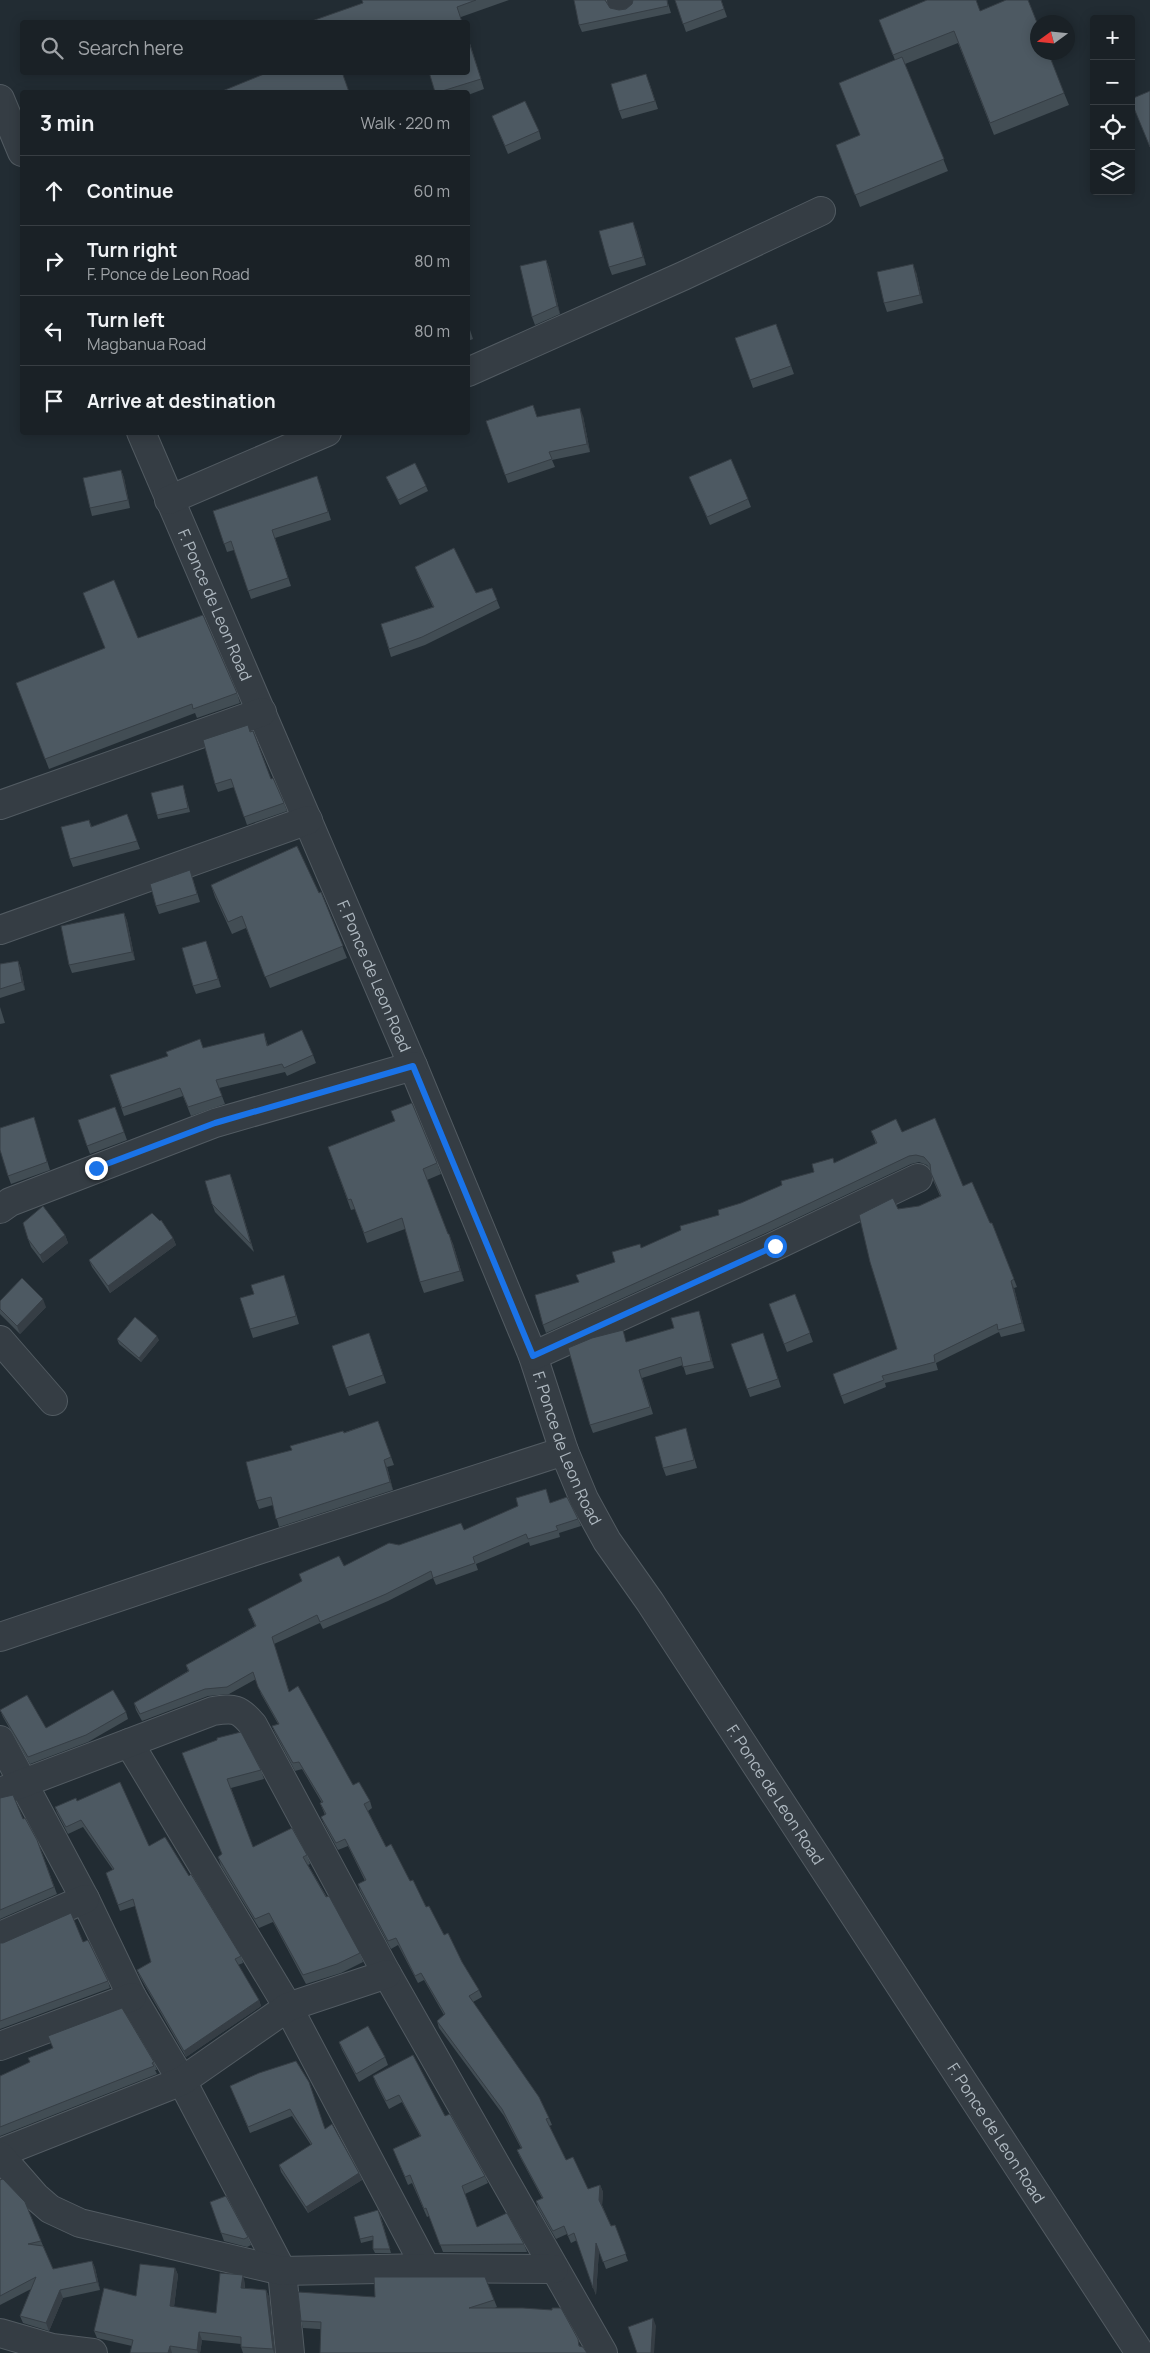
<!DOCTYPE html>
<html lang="en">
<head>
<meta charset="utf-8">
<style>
	body { margin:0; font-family:Manrope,sans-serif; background:#272e32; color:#f1f3f6 }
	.controls { position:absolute; right:15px; top:15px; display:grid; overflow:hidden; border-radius:5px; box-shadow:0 2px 12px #0003 }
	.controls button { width:45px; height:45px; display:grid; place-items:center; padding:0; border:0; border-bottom:1px solid #383e43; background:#1a2126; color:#f1f3f6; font:25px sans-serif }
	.compass { position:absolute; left:1030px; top:15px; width:45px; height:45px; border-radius:50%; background:#1a2126; box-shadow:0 2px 12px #0003; rotate:255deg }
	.stop { position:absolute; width:15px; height:15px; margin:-11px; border:4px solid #1a73e8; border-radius:50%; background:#fff }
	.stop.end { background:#1a73e8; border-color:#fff; box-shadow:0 1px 5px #0008 }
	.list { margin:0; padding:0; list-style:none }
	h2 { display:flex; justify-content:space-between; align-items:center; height:65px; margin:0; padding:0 20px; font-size:21px }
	h2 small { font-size:16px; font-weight:400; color:#9fa3a7 }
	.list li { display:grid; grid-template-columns:32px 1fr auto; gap:15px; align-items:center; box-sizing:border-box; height:70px; padding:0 20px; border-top:1px solid #383e43 }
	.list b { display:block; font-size:19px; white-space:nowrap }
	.list p { margin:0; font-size:16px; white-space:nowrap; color:#9fa3a7 }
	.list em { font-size:16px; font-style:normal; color:#9fa3a7 }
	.icon { flex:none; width:28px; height:28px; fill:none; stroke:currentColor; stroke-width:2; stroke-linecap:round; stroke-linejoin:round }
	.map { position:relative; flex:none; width:1150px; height:2353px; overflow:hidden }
	.search { position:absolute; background:#1a2126; box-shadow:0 2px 12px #0003; left:20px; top:20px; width:450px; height:55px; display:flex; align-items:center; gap:12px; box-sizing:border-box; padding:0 18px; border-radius:5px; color:#9fa3a7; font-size:19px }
	.panel { position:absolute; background:#1a2126; box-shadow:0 2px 12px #0003; left:20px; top:90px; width:450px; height:345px; border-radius:5px }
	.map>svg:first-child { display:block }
</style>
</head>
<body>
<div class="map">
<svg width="1150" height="2353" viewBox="0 0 1150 2353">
	<rect width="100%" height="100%" fill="#222c33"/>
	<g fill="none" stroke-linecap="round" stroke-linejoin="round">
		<defs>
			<g id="minor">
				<path d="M621 0 622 2"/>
				<path d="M0 99 22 152"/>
				<path d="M468 372 683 276 821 211"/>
				<path id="s1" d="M141 432 413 1066 533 1356 564 1451 584 1499 607 1541 650 1602 1140 2353"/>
				<path d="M169 500 327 432"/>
				<path d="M0 805 262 712"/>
				<path d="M0 930 308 820"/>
				<path d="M0 1209 10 1202 215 1123 413 1066"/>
				<path d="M0 1340 53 1401"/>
				<path d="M533 1356 775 1246 918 1178"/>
				<path d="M0 1637 258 1550 564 1451"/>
				<path d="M0 1740 85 1899 132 1997 182 2081 282 2271 290 2353"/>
				<path d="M129 1743 288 2007 426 2268"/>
				<path d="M0 1792 213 1711C234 1708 239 1708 253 1725L387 1974 603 2353"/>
				<path d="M0 1936 85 1899"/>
				<path d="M0 2046 132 1997"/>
				<path d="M0 2153 182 2081 288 2007 387 1974"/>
				<path d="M0 2156 35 2196 50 2209 80 2223 282 2271 426 2268 554 2269"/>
				<path d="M0 2333 52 2348 93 2353"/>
			</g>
		</defs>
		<use href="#minor" stroke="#525b62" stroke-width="30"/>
		<use href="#minor" stroke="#353d44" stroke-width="28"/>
	</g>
	<g fill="#424d54">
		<path d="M363 0H509L461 17 363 3Z"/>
		<path d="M574 0H606V2L610 8 619 10 667 0 671 13 582 32 579 25Z"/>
		<path d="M675 0H721L727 17 686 32Z"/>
		<path d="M980 11 1064 93 1069 105 994 135 958 43 905 64 948 171 860 207 836 145 860 136 895 60 879 20Z"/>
		<path d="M468 37 484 89 468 95V92H435L468 72Z"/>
		<path d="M649 82 658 109 622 119 619 111Z"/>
		<path d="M492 116 539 131 541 139 508 154Z"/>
		<path d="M636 230 646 265 612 275 609 267Z"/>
		<path d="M546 260 549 268 560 314 535 325 532 317Z"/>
		<path d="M916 272 923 303 887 312 884 303Z"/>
		<path d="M468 324 473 339 468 341Z"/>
		<path d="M776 324 794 374 753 388 735 338Z"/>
		<path d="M583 416 590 452 552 460 555 467 508 483 486 421 538 417Z"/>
		<path d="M121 470 124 478 130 508 92 516 90 508Z"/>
		<path d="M386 477 426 486 428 491 400 505Z"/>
		<path d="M689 477 748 499 751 507 710 525Z"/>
		<path d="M320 484 331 520 275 538 291 586 251 599 234 550 227 552 213 511Z"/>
		<path d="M415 567 476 593 492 588 500 608 425 645 391 657 381 624 433 607 418 575Z"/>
		<path d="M138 638 237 693 240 703 197 718 195 713 49 769 16 683Z"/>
		<path d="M250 732 271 779 284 803 287 811 247 825 234 787 218 792 215 784Z"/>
		<path d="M183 785 190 812 158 819 157 815Z"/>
		<path d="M127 814 140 849 73 867 70 859 89 820 92 827Z"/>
		<path d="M190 870 200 902 159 914 156 906Z"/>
		<path d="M211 885 319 893 321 892 347 958 270 988 246 928 232 934 215 897Z"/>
		<path d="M124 913 127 921 135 960 72 973 69 965Z"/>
		<path d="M209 949 221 987 196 994 193 986Z"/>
		<path d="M18 961 21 969 25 990 0 998V964Z"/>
		<path d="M0 1007 5 1023 0 1024Z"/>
		<path d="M264 1033 268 1046 313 1055 316 1063 287 1076 285 1072 219 1088 225 1104 191 1116 183 1096 124 1116 110 1075 203 1048Z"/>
		<path d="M115 1107 127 1140 90 1154 87 1146Z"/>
		<path d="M391 1111 437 1163 441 1174 427 1180 448 1234 453 1244 464 1281 424 1293 420 1282 405 1229 367 1243 355 1209 351 1210 328 1147 395 1121Z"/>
		<path d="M36 1125 50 1170 11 1184 8 1176Z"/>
		<path d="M871 1131 902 1132 963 1186 990 1223H992L1017 1287 1014 1288 1025 1331 1001 1337 999 1332 936 1363 938 1370 885 1383 886 1387 844 1404 833 1374 897 1349 898 1209 919 1206 940 1196 933 1180 930 1169 927 1165 919 1162 911 1164 768 1232 546 1333 543 1325 579 1282 641 1248 719 1215 741 1203 814 1172 876 1144Z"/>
		<path d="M230 1174 233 1182 254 1252 215 1212 212 1204Z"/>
		<path d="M65 1235 68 1243 43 1263 31 1247 28 1239Z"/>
		<path d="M173 1238 176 1245 110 1293 92 1267 89 1260Z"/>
		<path d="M287 1283 299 1324 253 1338 250 1329 254 1294Z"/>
		<path d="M795 1294 813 1342 787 1352 769 1304Z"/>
		<path d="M0 1301 46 1307 20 1334 0 1314Z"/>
		<path d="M701 1318 714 1368 686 1375 683 1365 642 1378 653 1414 593 1433 590 1425 627 1342 674 1328Z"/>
		<path d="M369 1333 386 1383 349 1396 332 1346Z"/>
		<path d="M763 1333 781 1387 750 1397 731 1344Z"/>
		<path d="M117 1339 159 1340 141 1362 119 1344Z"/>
		<path d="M378 1421 394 1465 387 1467 393 1490 279 1527 273 1505 259 1509 256 1501 292 1450Z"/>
		<path d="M688 1436 697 1468 666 1476 663 1468Z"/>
		<path d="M550 1503 578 1519 581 1526 559 1533 560 1537 530 1546 529 1542 476 1564 478 1570 436 1585 433 1578 388 1601 323 1629 320 1623 274 1644 289 1691 353 1785 370 1801 372 1808 368 1811 386 1847 410 1881 479 1990 482 1997 473 2002 549 2118 552 2125 549 2126 566 2160 588 2189 600 2185 603 2192 602 2205 611 2226 615 2225 628 2261 606 2269 599 2250 596 2295 577 2240 571 2243 567 2234 556 2239 538 2208 536 2201 542 2198 520 2157 517 2150 521 2148 504 2116 439 2028 437 2021 444 2015 424 1980 418 1983 398 1945 391 1949 360 1891 358 1884 365 1881 348 1846 338 1850 324 1824 321 1817 325 1815 320 1803H322L302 1769 295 1771 275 1733 272 1726 278 1724 261 1694 256 1679 229 1694 208 1696 142 1721 136 1710 134 1703 188 1671 186 1665 255 1626 248 1609 302 1582 299 1574 344 1566 399 1545 464 1530Z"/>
		<path d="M0 1710 46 1728 126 1712 128 1719 88 1742 30 1764 3 1717Z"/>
		<path d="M182 1753 261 1770 264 1779 231 1788 253 1847 307 1855 310 1864 308 1865 360 1953 363 1962 341 1973 306 1984 273 1922 259 1928 221 1866 218 1857 222 1854Z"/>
		<path d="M0 1798 23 1819 37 1840 57 1894 0 1919Z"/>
		<path d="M77 1801 149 1846 189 1876 241 1956 243 1963 238 1965 259 2000 261 2006 186 2057 140 1977 137 1970 151 1962 135 1906 120 1911 106 1873 113 1870 83 1827 68 1834 57 1813 55 1807Z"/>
		<path d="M83 1942 108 1981 110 1988 0 2029V1943Z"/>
		<path d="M48 2036 154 2062 157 2070H155L157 2074 0 2136V2076L30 2062 53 2048Z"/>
		<path d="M339 2042 385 2057 388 2065 359 2082 342 2050Z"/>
		<path d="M259 2073 325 2129 359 2173 362 2180 308 2213 281 2172 279 2165 311 2145 292 2116 250 2133 230 2086Z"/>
		<path d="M373 2076 445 2116 485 2176 488 2183 465 2194 477 2227 524 2244 527 2252H443L429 2216 427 2217 412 2183 408 2185 393 2149 420 2136 402 2102 389 2109 376 2084Z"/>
		<path d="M0 2180 41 2241 53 2269 92 2261 95 2268 100 2290 63 2298 49 2331 23 2323 20 2316 31 2289 0 2305Z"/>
		<path d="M210 2202 248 2237 251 2245 247 2247 224 2241Z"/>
		<path d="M380 2214 391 2253H375L373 2249V2240L361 2243 360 2239Z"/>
		<path d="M175 2268 178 2275 174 2307 216 2313 245 2283V2288L266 2290 269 2297 275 2353H243L241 2347V2344L202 2340 200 2353H130L132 2346 97 2338 94 2331 136 2296Z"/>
		<path d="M485 2277 497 2307 495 2308 581 2346 303 2328 301 2321 375 2297Z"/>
	</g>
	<g fill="#363e45">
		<path d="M633 222 636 230 646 265 643 257Z"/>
		<path d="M546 260 549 268 560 314 557 306Z"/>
		<path d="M913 264 916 272 923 303 920 295Z"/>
		<path d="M580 408 583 416 590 452 587 444Z"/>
		<path d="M121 470 124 478 130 508 128 500Z"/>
		<path d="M124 913 127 921 135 960 132 952Z"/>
		<path d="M206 941 209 949 221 987 218 979Z"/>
		<path d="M18 961 21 969 25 990 22 982Z"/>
		<path d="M230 1174 233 1182 254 1252 251 1244Z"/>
		<path d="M449 1234 453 1244 464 1281 460 1271Z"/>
		<path d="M65 1235 68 1243 43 1263 40 1255Z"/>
		<path d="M173 1238 176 1245 110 1293 108 1286Z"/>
		<path d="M1011 1281 1014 1288 1025 1331 1022 1323Z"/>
		<path d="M43 1299 46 1307 20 1334 17 1326Z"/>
		<path d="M699 1311 701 1318 714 1368 711 1361Z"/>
		<path d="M157 1336 159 1340 141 1362 139 1358Z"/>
		<path d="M384 1460 387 1467 393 1490 390 1482Z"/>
		<path d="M259 2000 261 2006 186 2057 184 2051Z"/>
		<path d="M359 2173 362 2180 308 2213 306 2207Z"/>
		<path d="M600 2185 603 2192 602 2207 599 2200Z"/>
		<path d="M596 2243 599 2250 596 2295 593 2288Z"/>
		<path d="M92 2261 95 2268 100 2290 97 2282Z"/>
		<path d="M175 2268 178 2275 173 2314 170 2306Z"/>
		<path d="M243 2275 245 2283 244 2296 241 2288Z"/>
		<path d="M60 2290 63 2298 49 2331 46 2323Z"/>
		<path d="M266 2290 269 2297 275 2353H274L273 2349Z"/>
		<path d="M653 2318 656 2326 654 2353H651Z"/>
		<path d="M199 2332 202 2340 200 2353H198L197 2350Z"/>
		<path d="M170 2346 172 2353H168Z"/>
	</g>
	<g fill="#4d5962" stroke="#363e45">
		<path d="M362 0H476L457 7 462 22H309L363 3Z"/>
		<path d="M574 0H605L610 8 619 10 626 9 632 4 633 0H667L668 6 579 25Z"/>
		<path d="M675 0H721L724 9 683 24Z"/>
		<path d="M927 0H976L980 11 1006 0H1028L1038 25V52H1048L1064 93 990 123 954 31 893 55 879 20Z"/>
		<path d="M468 39 481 79 439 92H435L429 72H468Z"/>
		<path d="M902 57 944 159 855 195 836 145 860 135 839 83Z"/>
		<path d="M264 72H342L349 92H220L264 74Z"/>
		<path d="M646 74 655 101 619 111 611 84Z"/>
		<path d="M1150 91V147L1131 101V99Z"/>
		<path d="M525 101 539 131 505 146 492 116Z"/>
		<path d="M633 222 643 257 609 267 599 231Z"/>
		<path d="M546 260 557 306 532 317 520 266Z"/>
		<path d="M913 264 920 295 884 303 877 272Z"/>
		<path d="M776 324 791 366 750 380 735 338Z"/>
		<path d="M533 405 537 417 580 408 587 444 549 452 552 459 505 475 486 421Z"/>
		<path d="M731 459 748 499 707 517 689 477Z"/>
		<path d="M415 463 426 486 398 500 386 477Z"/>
		<path d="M121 470 128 500 90 508 83 478Z"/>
		<path d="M317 476 328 512 272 530 288 578 248 591 231 541 224 544 213 511Z"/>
		<path d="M454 548 476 593 492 588 497 600 422 637 389 649 381 624 434 607 415 567Z"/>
		<path d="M114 580 138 638 203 615 237 693 193 709 192 704 45 759 16 683 105 648 83 593Z"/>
		<path d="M248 725 250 732 253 731 271 779 273 778 284 803 244 817 231 779 215 784 203 740Z"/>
		<path d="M183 785 188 808 157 815 151 793Z"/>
		<path d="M127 814 137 841 70 859 61 827 89 820 91 827Z"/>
		<path d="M297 846 319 893 321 892 343 946 265 977 242 916 228 922 211 885Z"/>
		<path d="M190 870 197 894 156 906 150 884Z"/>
		<path d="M124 913 132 952 69 965 61 926Z"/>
		<path d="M206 941 218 979 193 986 182 948Z"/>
		<path d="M18 961 22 982 0 989V964Z"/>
		<path d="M302 1030 313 1055 284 1068 282 1064 216 1080 222 1096 188 1107 180 1088 122 1108 110 1075 168 1056 166 1052 200 1039 203 1048 264 1033 267 1046Z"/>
		<path d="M412 1103 437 1163 423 1169 448 1234H449L460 1271 420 1282 402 1218 364 1233 351 1199 348 1200 328 1147 395 1121 391 1111Z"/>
		<path d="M115 1107 124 1132 87 1146 78 1120Z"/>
		<path d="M34 1117 47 1162 8 1176 0 1150V1128Z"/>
		<path d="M935 1118 963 1186 972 1182 990 1223H992L1014 1279 1011 1281 1022 1323 998 1330 997 1324 934 1355 935 1362 882 1376 884 1380 841 1396 833 1374 897 1349 870 1262 859 1215 893 1198 898 1209 919 1206 941 1196 931 1173 930 1164 924 1157 916 1155 909 1156 766 1224 543 1325 535 1295 579 1282 576 1275 615 1262 612 1252 640 1244 641 1248 681 1230 680 1226 719 1215 718 1210 741 1203 782 1185 781 1181 814 1172 812 1164 833 1158 834 1163 877 1143 871 1131 896 1119 902 1132Z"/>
		<path d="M230 1174 251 1244 212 1204 205 1181Z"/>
		<path d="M43 1206 65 1235 40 1255 28 1239 23 1223Z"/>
		<path d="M152 1213 160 1221 161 1220 173 1238 108 1286 89 1260Z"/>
		<path d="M284 1275 296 1316 250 1329 240 1298 254 1294 251 1285Z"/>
		<path d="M22 1278 43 1299 17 1326 0 1309V1301Z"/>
		<path d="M795 1294 810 1333 784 1344 769 1304Z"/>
		<path d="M699 1311 711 1361 683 1367 681 1357 639 1370 650 1407 590 1425 568 1348 592 1338 623 1330 626 1342 674 1328 671 1318Z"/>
		<path d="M135 1317 157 1336 139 1358 117 1339Z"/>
		<path d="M369 1333 383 1375 346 1388 332 1346Z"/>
		<path d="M763 1333 778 1379 747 1389 731 1344Z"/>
		<path d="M378 1421 391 1457 384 1460 390 1482 276 1519 271 1497 256 1501 246 1462 292 1450 290 1446 343 1431 344 1433Z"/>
		<path d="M686 1428 694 1460 663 1468 655 1437Z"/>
		<path d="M546 1489 550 1503 567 1497 578 1519 556 1526 558 1530 528 1539 526 1534 473 1557 475 1563 433 1578 431 1571 386 1594 320 1622 317 1615 272 1637 289 1692 298 1686 353 1785 359 1782 370 1801 364 1804 386 1847 391 1844 410 1881 413 1880 426 1907 429 1906 444 1935 448 1933 462 1962 479 1990 469 1996 539 2097 549 2118 546 2119 566 2160 573 2157 588 2189 600 2185 599 2200 611 2226 615 2225 626 2254 603 2262 596 2243 593 2288 574 2233 568 2236 564 2226 553 2231 536 2201 543 2198 517 2150 522 2148 502 2109 437 2021 445 2014 421 1973 415 1976 396 1938 388 1941 358 1884 366 1880 345 1839 336 1843 321 1817 326 1814 320 1803 323 1802 299 1762 293 1763 272 1726 279 1724 258 1687 253 1672 227 1687 205 1689 140 1714 134 1703 189 1671 186 1665 256 1626 248 1609 302 1581 299 1574 339 1556 344 1566 389 1543 399 1545 461 1523 464 1530 518 1506 516 1498Z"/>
		<path d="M113 1690 126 1712 86 1735 28 1757 0 1710 27 1695 46 1728Z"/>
		<path d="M241 1732 261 1770 227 1779 253 1847 292 1828 307 1855 303 1857 326 1897 329 1896 360 1953 337 1964 303 1975 269 1913 255 1919 218 1857 222 1854 182 1753 217 1740V1738Z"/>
		<path d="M120 1782 149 1846 165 1837 189 1876 191 1874 241 1956 235 1959 259 2000 184 2051 137 1970 151 1962 133 1899 118 1905 106 1873 114 1869 81 1820 66 1827 55 1807 76 1798 77 1801Z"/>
		<path d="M13 1795 23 1819 25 1818 37 1840 54 1887 0 1910V1798Z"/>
		<path d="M71 1913 83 1942 88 1940 108 1981 0 2021V1943H3Z"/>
		<path d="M122 2008 154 2062 152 2063 154 2066 0 2127V2076L30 2062 28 2058 53 2048 48 2036Z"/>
		<path d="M368 2026 385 2057 356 2074 339 2042Z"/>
		<path d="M413 2055 445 2116 450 2114 485 2176 462 2186 477 2227 507 2213 524 2244 440 2245 426 2208 424 2209 410 2175 405 2177 393 2149 421 2136 399 2095 386 2101 373 2076Z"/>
		<path d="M296 2061 309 2082 325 2129 332 2124 359 2173 306 2207 279 2165 312 2144 290 2109 248 2127 230 2086 259 2073Z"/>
		<path d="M3 2179 25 2202 41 2241 28 2244 43 2246 53 2269 92 2261 97 2282 60 2290 46 2323 20 2316 36 2277 0 2296V2180Z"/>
		<path d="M226 2196 248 2237 244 2239 221 2233 210 2202Z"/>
		<path d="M378 2210 390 2249H373V2236L360 2239 354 2217Z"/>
		<path d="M140 2264 175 2268 170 2306 216 2313 220 2273 243 2275 241 2288 266 2290 273 2349 241 2347V2337L199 2332 197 2350 170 2346 168 2353H130L133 2340 94 2331 104 2288 136 2296Z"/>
		<path d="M374 2277H485L494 2300 469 2308H523L552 2310V2308H561L578 2339 579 2346 583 2347 587 2353H320L321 2322 301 2321 298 2292 375 2297Z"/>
		<path d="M653 2318 651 2353H637L628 2327Z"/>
	</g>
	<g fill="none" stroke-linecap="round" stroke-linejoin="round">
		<path stroke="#1a73e8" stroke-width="6" d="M96 1168 215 1123 413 1066 533 1356 775 1246"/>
	</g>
	<g text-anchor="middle" stroke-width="4" stroke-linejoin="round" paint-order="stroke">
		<g font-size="16" fill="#afb9c1" stroke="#1a2228">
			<text dy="6" stroke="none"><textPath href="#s1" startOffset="188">F. Ponce de Leon Road</textPath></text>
			<text dy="6" stroke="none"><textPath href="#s1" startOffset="592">F. Ponce de Leon Road</textPath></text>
			<text dy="6" stroke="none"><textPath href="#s1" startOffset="1102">F. Ponce de Leon Road</textPath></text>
			<text dy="6" stroke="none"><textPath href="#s1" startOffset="1508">F. Ponce de Leon Road</textPath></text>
			<text dy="6" stroke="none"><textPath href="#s1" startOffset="1912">F. Ponce de Leon Road</textPath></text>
		</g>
	</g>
</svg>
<div class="controls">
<button>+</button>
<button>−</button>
<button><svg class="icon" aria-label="locate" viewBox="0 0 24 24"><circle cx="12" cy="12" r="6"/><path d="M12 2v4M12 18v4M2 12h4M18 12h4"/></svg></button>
<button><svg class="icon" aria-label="layers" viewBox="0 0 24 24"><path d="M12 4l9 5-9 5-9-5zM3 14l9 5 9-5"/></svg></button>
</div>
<svg class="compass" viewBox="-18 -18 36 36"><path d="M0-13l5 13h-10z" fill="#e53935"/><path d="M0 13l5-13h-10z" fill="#9fa3a7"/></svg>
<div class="stop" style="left:775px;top:1246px"></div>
<div class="stop end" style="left:96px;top:1168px"></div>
<div class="search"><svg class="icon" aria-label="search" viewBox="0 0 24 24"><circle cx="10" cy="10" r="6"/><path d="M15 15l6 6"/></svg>Search here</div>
<section class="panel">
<h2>3 min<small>Walk · 220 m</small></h2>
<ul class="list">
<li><svg class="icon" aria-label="ahead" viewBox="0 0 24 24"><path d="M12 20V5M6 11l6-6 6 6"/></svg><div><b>Continue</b></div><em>60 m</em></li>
<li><svg class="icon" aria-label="right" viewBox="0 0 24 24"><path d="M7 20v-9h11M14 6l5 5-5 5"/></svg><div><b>Turn right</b><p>F. Ponce de Leon Road</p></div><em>80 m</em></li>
<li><svg class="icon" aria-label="left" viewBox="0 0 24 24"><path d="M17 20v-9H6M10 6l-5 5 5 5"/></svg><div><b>Turn left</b><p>Magbanua Road</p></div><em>80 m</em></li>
<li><svg class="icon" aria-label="arrive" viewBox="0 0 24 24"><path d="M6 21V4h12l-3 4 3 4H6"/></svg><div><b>Arrive at destination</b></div></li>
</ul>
</section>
</div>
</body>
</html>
